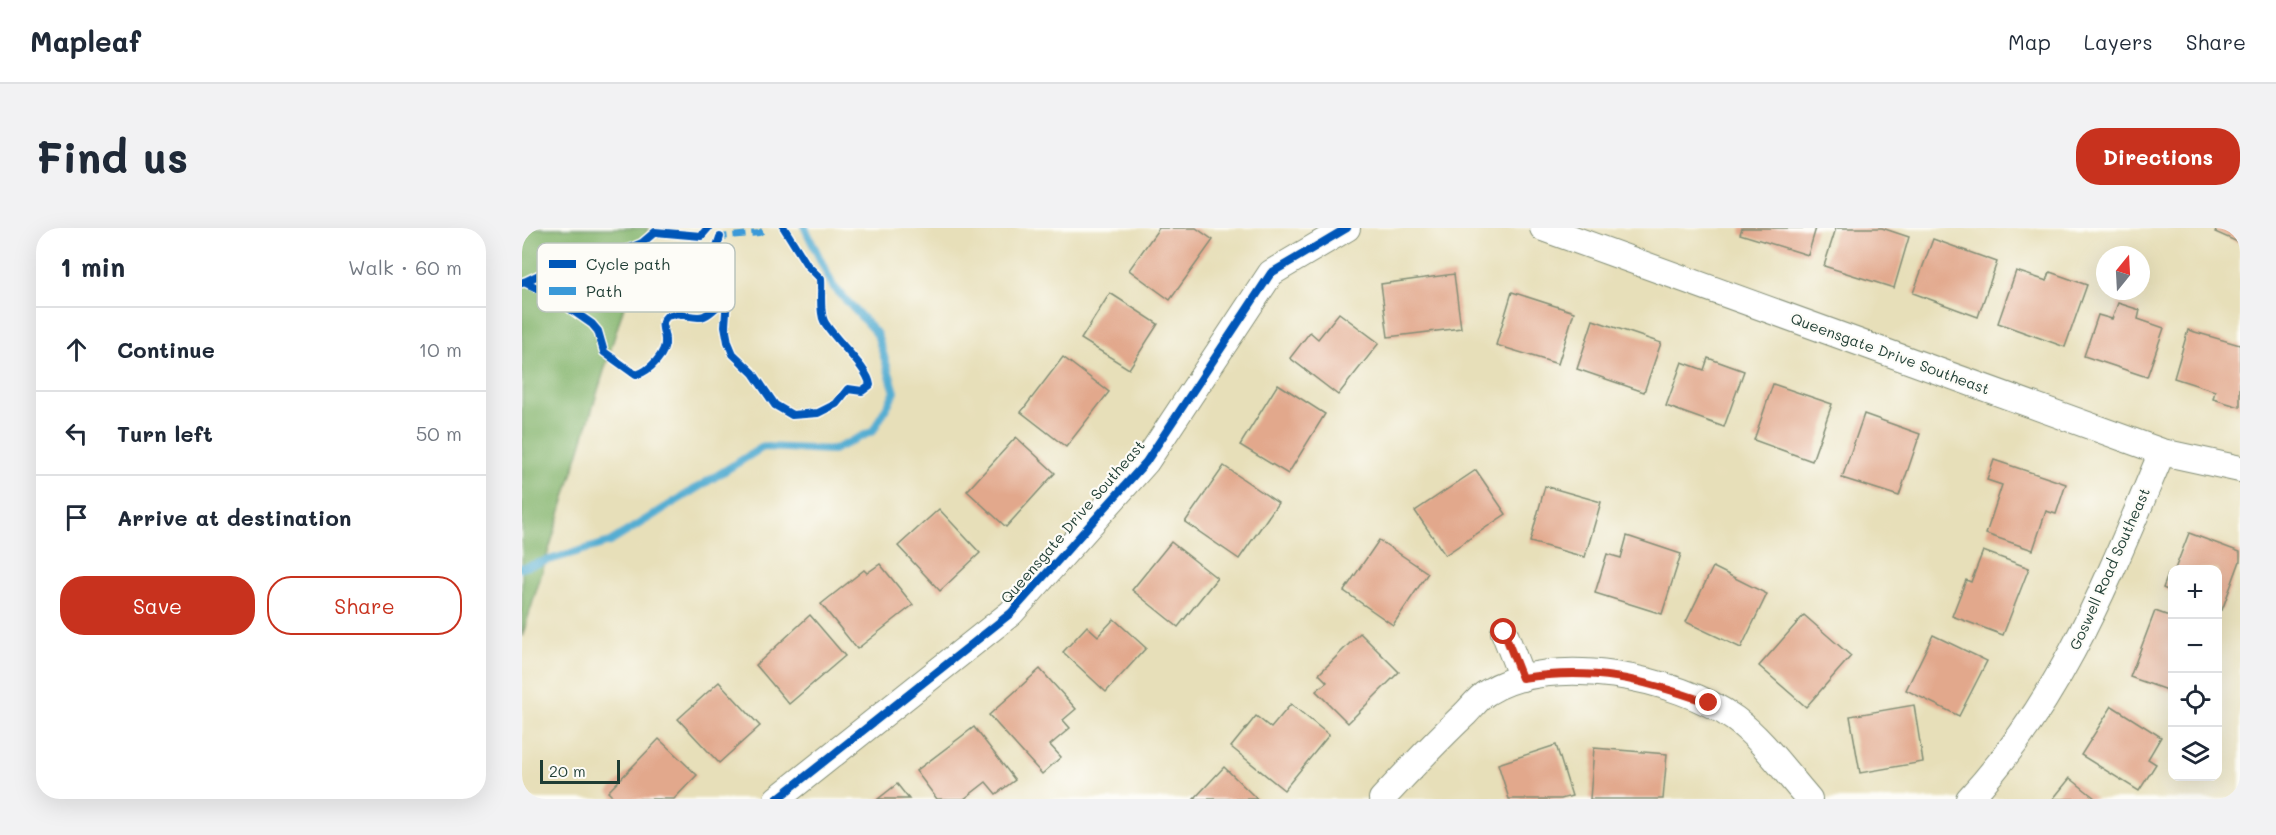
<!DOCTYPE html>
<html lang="en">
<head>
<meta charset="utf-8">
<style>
	body { margin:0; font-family:Mali,sans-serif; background:#f2f2f3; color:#1f2937 }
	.controls { position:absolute; right:18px; bottom:18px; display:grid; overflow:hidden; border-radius:12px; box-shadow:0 6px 24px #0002 }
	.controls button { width:54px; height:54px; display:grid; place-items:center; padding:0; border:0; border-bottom:2px solid #e0e1e3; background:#fff; color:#1f2937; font:30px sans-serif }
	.compass { position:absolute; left:1574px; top:18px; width:54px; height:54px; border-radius:50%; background:#fff; box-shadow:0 6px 24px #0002; rotate:18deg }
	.scale { position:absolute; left:18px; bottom:15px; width:80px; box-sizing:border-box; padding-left:6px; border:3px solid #1f3d34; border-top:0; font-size:16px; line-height:21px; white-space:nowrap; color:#1f3d34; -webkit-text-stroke:4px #fdfcf7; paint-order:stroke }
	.stop { position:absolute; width:18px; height:18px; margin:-14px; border:4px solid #c8321e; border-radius:50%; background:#fff }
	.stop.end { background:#c8321e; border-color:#fff; box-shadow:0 2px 6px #0008 }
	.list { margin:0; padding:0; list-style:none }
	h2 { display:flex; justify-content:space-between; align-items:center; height:78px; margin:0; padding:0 24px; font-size:26px }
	h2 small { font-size:20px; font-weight:400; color:#747a83 }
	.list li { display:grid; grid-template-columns:39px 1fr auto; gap:18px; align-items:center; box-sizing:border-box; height:84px; padding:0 24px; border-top:2px solid #e0e1e3 }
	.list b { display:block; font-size:22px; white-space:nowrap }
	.list em { font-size:20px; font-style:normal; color:#747a83 }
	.actions { display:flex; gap:12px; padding:18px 24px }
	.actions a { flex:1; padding:14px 0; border:2px solid #c8321e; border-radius:24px; text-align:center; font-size:21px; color:#c8321e }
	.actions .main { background:#c8321e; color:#fff }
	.icon { flex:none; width:33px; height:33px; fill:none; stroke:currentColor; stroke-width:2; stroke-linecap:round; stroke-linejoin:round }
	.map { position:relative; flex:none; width:1718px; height:571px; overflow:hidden; border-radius:24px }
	header { display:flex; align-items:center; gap:36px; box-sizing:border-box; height:84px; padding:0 30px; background:#fff; border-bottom:2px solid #e0e1e3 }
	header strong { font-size:28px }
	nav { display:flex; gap:33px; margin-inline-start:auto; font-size:21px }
	.intro { display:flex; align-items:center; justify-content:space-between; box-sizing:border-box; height:144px; padding:0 36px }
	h1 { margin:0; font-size:42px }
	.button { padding:15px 27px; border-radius:24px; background:#c8321e; color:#fff; font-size:21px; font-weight:700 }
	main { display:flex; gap:36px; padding:0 36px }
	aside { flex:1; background:#fff; border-radius:24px; box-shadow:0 6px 24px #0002 }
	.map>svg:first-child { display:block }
</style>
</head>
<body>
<header>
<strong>Mapleaf</strong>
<nav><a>Map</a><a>Layers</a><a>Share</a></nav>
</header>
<div class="intro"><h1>Find us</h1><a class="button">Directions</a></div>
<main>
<aside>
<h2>1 min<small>Walk · 60 m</small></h2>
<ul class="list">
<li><svg class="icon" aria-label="ahead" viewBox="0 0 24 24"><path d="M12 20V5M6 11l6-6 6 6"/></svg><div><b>Continue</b></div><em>10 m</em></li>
<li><svg class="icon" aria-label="left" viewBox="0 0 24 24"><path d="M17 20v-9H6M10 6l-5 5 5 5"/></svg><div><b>Turn left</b></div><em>50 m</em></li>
<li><svg class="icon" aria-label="arrive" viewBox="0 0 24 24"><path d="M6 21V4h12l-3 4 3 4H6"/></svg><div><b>Arrive at destination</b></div></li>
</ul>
<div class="actions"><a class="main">Save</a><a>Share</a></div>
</aside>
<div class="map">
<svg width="1718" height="571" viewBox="0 0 1718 571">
	<rect width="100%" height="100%" fill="#fdfcf7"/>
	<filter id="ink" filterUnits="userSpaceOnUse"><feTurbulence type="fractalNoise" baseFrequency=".0167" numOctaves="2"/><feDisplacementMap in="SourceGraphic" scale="12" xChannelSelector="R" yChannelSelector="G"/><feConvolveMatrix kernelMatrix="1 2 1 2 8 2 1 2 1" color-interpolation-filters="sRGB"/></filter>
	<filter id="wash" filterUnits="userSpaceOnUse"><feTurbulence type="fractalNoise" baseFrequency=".008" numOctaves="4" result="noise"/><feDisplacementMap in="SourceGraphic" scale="24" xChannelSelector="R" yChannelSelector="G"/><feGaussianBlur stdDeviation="1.35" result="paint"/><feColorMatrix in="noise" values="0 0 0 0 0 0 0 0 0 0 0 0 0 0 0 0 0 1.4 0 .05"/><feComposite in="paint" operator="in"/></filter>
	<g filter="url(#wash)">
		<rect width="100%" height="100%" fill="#e7dfb9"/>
		<path fill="#85b56e" stroke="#527951" stroke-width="1.5" d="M0 0H126L0 409Z"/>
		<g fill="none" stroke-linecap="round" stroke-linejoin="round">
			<path stroke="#54add2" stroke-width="8" d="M0 340 88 314 241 219 311 222 351 203 373 164 355 106 311 58 283 0"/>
		</g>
		<g id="blocks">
			<g fill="#e2a88c">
				<path d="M637 0H674L691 12 648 72 607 42Z"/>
				<path d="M1220 0H1294L1286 27 1218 6Z"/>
				<path d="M1314 0H1360L1387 9 1372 60 1302 38Z"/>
				<path d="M1695 0H1718V15L1693 4Z"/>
				<path d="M1411 11 1475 34 1456 89 1391 65Z"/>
				<path d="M1494 43 1525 53 1528 44 1565 57 1543 119 1476 95Z"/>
				<path d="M932 46 939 100 866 109 859 56Z"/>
				<path d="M990 64 1052 84 1036 136 974 117Z"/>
				<path d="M588 65 636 96 607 141 559 111Z"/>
				<path d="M1596 75 1618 82 1616 91 1642 100 1625 149 1562 128 1576 87 1590 91Z"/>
				<path d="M817 85 857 115 816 167 768 130 788 104 796 111Z"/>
				<path d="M1071 92 1139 115 1122 164 1055 141Z"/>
				<path d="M1666 102 1718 117V179L1691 171 1693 163 1652 150Z"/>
				<path d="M541 129 587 164 544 219 499 184Z"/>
				<path d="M1186 130 1222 143 1202 199 1144 178 1160 134 1182 142Z"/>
				<path d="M756 156 803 186 766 246 718 217Z"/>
				<path d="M1251 156 1310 176 1290 233 1232 212Z"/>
				<path d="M1342 186 1398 206 1377 268 1320 250Z"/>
				<path d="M494 209 533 245 484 299 445 263Z"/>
				<path d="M1472 232 1544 256 1534 286 1524 283 1511 322 1464 306 1480 257 1465 252Z"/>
				<path d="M702 238 756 275 717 331 663 294Z"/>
				<path d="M954 242 984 286 923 327 893 283Z"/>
				<path d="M1023 258 1079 274 1063 329 1008 314Z"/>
				<path d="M417 281 458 325 418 363 376 318Z"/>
				<path d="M1667 305 1718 324V333L1700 382 1696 381V341H1653Z"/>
				<path d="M1105 308 1159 326 1140 386 1073 365 1085 326 1099 330Z"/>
				<path d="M857 312 906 345 871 397 822 363Z"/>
				<path d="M649 314 695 350 656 399 610 362Z"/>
				<path d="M1461 323 1507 340 1481 407 1430 388 1444 352 1449 354Z"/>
				<path d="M358 336 391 377 335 421 299 376 342 342 345 345Z"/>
				<path d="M1191 339 1245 366 1219 420 1164 394Z"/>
				<path d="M1646 347 1650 348V364L1641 360Z"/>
				<path d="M1633 383 1650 389V464L1608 449Z"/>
				<path d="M288 387 323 428 267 476 234 437Z"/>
				<path d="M1282 387 1329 428 1284 479 1237 438Z"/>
				<path d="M592 391 624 420 584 464 541 424 565 398 576 408Z"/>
				<path d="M838 405 877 444 826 495 794 463 805 454 797 446Z"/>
				<path d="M1411 407 1465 433 1437 488 1384 462Z"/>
				<path d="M518 441 554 481 541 492 548 500 528 517 539 529 520 546 467 487Z"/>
				<path d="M197 454 238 498 197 535 156 491Z"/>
				<path d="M769 476 807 507 762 562 709 519 734 488 749 500Z"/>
				<path d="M1392 477 1401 534 1338 545 1328 488Z"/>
				<path d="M1590 478 1639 509 1626 531 1634 536 1617 563 1559 527Z"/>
				<path d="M452 499 493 552 474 566 464 554 442 571H415L394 543Z"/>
				<path d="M137 511 175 547 152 571H93L86 564Z"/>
				<path d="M1034 517 1050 568 1039 571H987L976 536Z"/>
				<path d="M1072 520 1145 526 1141 571H1068Z"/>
				<path d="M702 539 735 571H672Z"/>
				<path d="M1548 550 1574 571H1531Z"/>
				<path d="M375 556 387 571H356Z"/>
			</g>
		</g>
	</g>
	<g filter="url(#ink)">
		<use href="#blocks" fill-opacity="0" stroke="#838e76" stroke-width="1.5"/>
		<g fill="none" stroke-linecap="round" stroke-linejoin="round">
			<defs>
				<g id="street">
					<path d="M1021 0 1640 224 1718 241"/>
					<path d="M982 404 1000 450"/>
					<path d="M255 571 489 385 624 234 749 45 825 0"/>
					<path d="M860 571C887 542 914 513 943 486 950 479 957 469 966 464 1030 424 1155 449 1213 491 1241 512 1264 545 1287 571"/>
					<path d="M1447 571C1542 468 1586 351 1640 224"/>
				</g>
			</defs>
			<use href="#street" stroke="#838e76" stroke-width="28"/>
			<use href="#street" stroke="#fff" stroke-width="26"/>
			<path stroke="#3a99d8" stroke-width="6" stroke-dasharray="12 6" stroke-linecap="butt" d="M194 7 198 9 237 5 245 0"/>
			<defs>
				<g id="cycleway">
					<path d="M198 9 194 21 195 44 196 55 205 70 203 98 206 114 211 126 231 145 253 177 270 187 296 185 314 176 326 161 340 163 348 157C346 139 311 111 302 93 297 83 300 63 299 51L285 37 262 0"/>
					<path d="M2 54 24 64 70 96 76 103 82 124 114 147C128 143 145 125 143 111 142 101 137 96 145 88 160 83 172 92 182 88 190 85 197 75 205 70"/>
					<path d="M0 55 23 44 43 43 62 34 73 35 120 15 133 4 179 8 186 0"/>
					<path d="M255 571 489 385 624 234 749 45 825 0"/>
				</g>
			</defs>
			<use href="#cycleway" stroke="#fdfcf7" stroke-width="11"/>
			<use href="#cycleway" stroke="#0057b8" stroke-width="8"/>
		</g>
	</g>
	<g fill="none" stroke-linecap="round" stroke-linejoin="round" filter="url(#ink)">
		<path stroke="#c8321e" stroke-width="8" d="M982 404 1000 450C1073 439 1119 451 1187 475"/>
	</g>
	<g text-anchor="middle" stroke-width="4.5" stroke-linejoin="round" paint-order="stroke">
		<g font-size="15" fill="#1f3d34" stroke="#fdfcf7">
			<text transform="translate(1368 126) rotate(20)" y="5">Queensgate Drive Southeast</text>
			<text transform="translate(551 294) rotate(-49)" y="5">Queensgate Drive Southeast</text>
			<text transform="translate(1588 341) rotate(-66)" y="5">Goswell Road Southeast</text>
		</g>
	</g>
	<rect x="15" y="15" width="198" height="69" rx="9" fill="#fdfcf7" stroke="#bac3bc" stroke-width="1.5"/>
	<rect x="27" y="32" width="27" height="8" fill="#0057b8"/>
	<rect x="27" y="59" width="27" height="8" fill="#3a99d8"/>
	<g font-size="16" fill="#1f3d34">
		<text x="64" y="42">Cycle path</text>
		<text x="64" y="69">Path</text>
	</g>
</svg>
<div class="controls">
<button>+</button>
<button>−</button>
<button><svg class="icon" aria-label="locate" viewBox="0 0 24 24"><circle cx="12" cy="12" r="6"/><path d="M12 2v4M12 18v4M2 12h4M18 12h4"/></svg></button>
<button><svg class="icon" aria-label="layers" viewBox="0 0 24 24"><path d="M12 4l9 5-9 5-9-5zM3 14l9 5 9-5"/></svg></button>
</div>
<svg class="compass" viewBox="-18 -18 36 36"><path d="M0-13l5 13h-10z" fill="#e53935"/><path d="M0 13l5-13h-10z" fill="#747a83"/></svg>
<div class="scale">20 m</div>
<div class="stop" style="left:982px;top:404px"></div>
<div class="stop end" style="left:1187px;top:475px"></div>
</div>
</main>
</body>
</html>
